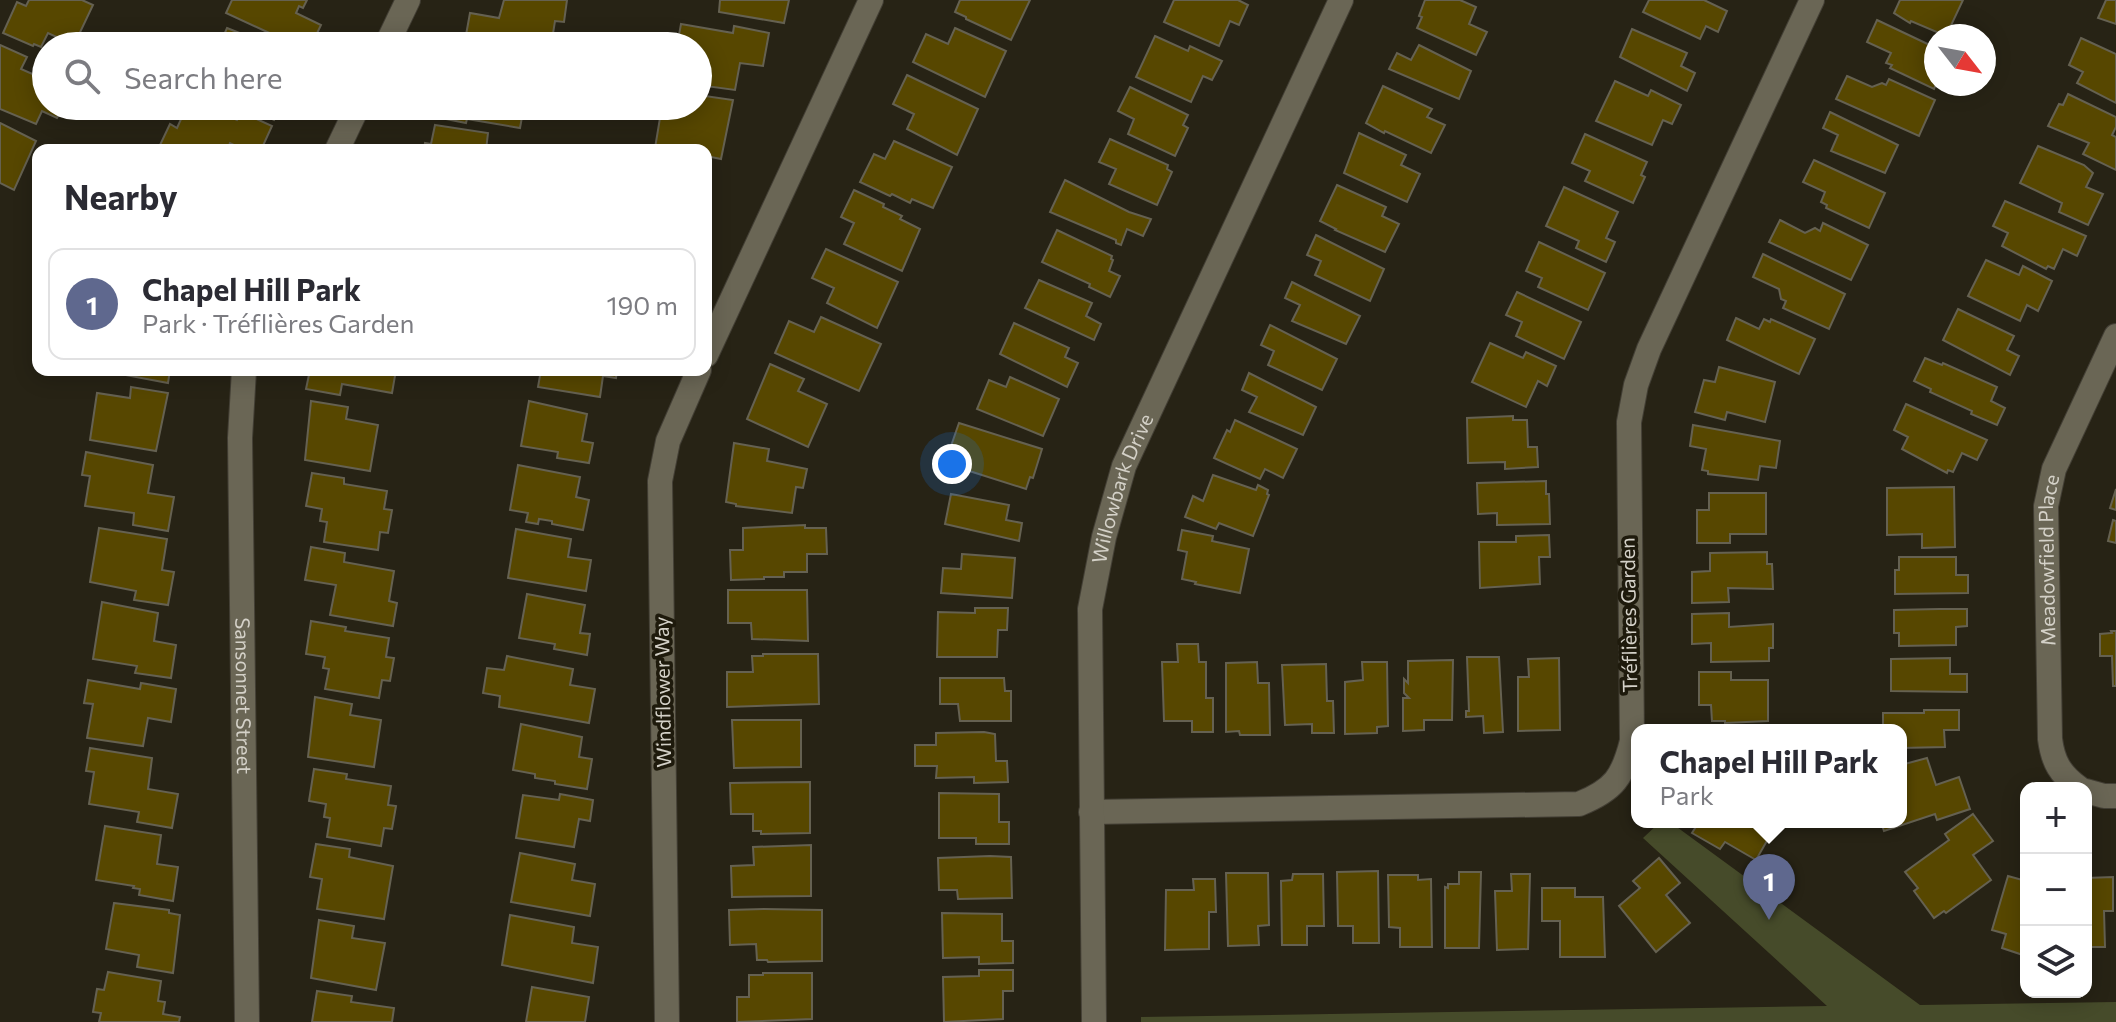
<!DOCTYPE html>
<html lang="en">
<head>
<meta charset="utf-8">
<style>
	body { margin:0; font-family:Commissioner,sans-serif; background:#f7f7f7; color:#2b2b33 }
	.controls { position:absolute; right:24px; bottom:24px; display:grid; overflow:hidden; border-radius:16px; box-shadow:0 4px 20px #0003 }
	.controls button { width:72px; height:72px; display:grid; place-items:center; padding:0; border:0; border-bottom:2px solid #e1e1e2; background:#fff; color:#2b2b33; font:40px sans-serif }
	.compass { position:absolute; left:1924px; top:24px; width:72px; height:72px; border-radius:50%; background:#fff; box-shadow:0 4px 20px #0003; rotate:121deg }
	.you { position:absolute; left:952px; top:464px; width:28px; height:28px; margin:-20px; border:6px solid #fff; border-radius:50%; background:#1a73e8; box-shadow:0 0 0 12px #1a73e833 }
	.badge { display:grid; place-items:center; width:52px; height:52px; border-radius:50%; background:#5f688e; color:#fff; font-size:26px; font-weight:700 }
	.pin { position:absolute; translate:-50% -66px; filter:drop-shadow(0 2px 4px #0008) }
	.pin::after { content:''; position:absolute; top:42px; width:28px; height:24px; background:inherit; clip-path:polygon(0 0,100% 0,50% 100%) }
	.popup { position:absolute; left:1631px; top:724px; width:276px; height:104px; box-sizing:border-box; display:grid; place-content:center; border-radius:16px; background:#fff; filter:drop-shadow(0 2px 6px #0005); font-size:26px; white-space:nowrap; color:#7c7c81 }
	.popup b { font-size:30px; color:#2b2b33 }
	.popup::after { content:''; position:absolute; left:50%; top:100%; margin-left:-16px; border:16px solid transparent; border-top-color:#fff }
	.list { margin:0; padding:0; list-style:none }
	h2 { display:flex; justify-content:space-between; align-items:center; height:104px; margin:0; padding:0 32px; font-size:34px }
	h2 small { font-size:26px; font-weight:400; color:#7c7c81 }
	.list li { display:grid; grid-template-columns:52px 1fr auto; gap:24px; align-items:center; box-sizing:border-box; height:112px; margin:0 16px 16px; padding:0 16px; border:2px solid #e1e1e2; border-radius:16px }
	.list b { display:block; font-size:30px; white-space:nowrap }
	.list p { margin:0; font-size:26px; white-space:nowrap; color:#7c7c81 }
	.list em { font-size:26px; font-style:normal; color:#7c7c81 }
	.icon { flex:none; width:44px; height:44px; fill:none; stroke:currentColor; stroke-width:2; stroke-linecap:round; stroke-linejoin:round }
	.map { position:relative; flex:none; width:2116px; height:1022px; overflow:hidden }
	.search { position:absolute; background:#fff; box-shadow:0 4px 20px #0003; left:32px; top:32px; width:680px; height:88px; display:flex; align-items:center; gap:20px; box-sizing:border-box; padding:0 28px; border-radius:44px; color:#7c7c81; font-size:30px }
	.panel { position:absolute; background:#fff; box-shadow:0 4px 20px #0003; left:32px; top:144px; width:680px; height:232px; border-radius:16px }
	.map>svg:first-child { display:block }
</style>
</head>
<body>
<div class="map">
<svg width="2116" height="1022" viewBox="0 0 2116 1022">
	<rect width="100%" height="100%" fill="#272315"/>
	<path fill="#464b2a" d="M1660 822H1670L1920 1005 2116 1002V1022H1141V1017L1827 1006 1643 838Z"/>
	<g fill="#574700" stroke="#656151" stroke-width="2">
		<path d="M29 0H82L93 5 74 45 48 33 41 47 34 44 33 46 3 33 17 2 26 6Z"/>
		<path d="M232 0H307L303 8 299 6 296 13 321 25 311 46H289L274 39 276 36 226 13Z"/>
		<path d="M504 0H567L564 22 555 21 551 46 500 43 499 46H464L470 13 499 18Z"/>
		<path d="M720 0H789L784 23 719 12Z"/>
		<path d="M960 0H1030L1011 40 966 19V17L955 12Z"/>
		<path d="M1174 0H1238L1248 5 1239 25 1230 21 1219 46 1164 22Z"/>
		<path d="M1425 0H1460L1476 7 1469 24 1487 32 1476 55 1417 28 1422 17 1419 16Z"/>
		<path d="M1649 0H1704L1727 11 1718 32 1706 26 1700 39 1643 12Z"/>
		<path d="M1900 0H1963L1946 36 1911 21 1910 23 1894 13Z"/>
		<path d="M2106 0H2116V24L2098 18Z"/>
		<path d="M1877 20 1936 48V84L1934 89 1890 68 1892 65 1886 63 1891 53 1867 42Z"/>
		<path d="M681 24 733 33 734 26 769 33 763 66 740 63 735 90 698 85V46H677Z"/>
		<path d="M227 28 242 34 269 46H219Z"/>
		<path d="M955 28 1006 51 985 97 913 62 926 34 948 44Z"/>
		<path d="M1632 29 1687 53 1681 66 1695 73 1687 91 1620 57Z"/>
		<path d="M1155 36 1188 51 1190 46 1222 61 1212 80 1203 76 1191 102 1136 77Z"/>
		<path d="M2081 38 2116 54V103L2077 83 2083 72 2069 65Z"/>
		<path d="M0 45 27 57 21 69 46 80V106H63L57 118 42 111 36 124 0 109Z"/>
		<path d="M1419 45 1471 71 1459 99 1389 69 1397 53 1411 60Z"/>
		<path d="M907 75 978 109 957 155 907 129 914 114 893 104Z"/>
		<path d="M1847 76 1872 87 1882 83 1886 85 1889 79 1935 100 1919 136 1836 99Z"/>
		<path d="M1615 81 1648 96 1651 90 1681 105 1672 124 1663 120 1652 145 1596 121Z"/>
		<path d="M1383 86 1432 109 1427 117 1445 125 1431 153 1385 131 1384 133 1366 123Z"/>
		<path d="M1130 87 1188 115 1183 125 1188 128 1175 156 1128 134 1134 119 1118 111Z"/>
		<path d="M2068 94 2116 117V127L2112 135 2116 137V170L2083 154 2089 143 2048 126 2059 104 2063 105Z"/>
		<path d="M698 95 733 100 721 159 706 156V150L655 148 662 106H698Z"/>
		<path d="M187 106H206L237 120 241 112 272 126 261 150H244L230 143 227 150H170L160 145 170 124 177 128Z"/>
		<path d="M244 106H280L274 120Z"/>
		<path d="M433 106H524L520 128 467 119 466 123 431 116Z"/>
		<path d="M1830 112 1898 145 1885 173 1831 151 1838 135 1823 128Z"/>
		<path d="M0 123 36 141 14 190 0 183Z"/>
		<path d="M435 125 488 133 486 150H424L425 143 431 144Z"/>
		<path d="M1359 133 1406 155 1401 165 1420 174 1407 202 1344 173Z"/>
		<path d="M1585 134 1647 162 1641 175 1645 177 1633 203 1585 181 1590 171 1572 163Z"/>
		<path d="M1110 139 1168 165 1167 169 1172 172 1157 205 1109 184 1116 169 1099 162Z"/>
		<path d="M894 141 952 167 933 208 912 199 910 203 892 194 890 196 860 182 874 154 885 159Z"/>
		<path d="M2038 146 2084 165 2093 173 2086 187 2103 194 2088 225 2059 212 2062 203 2020 183Z"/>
		<path d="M1814 160 1885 193 1869 228 1826 208 1827 205 1821 202 1825 192 1803 182Z"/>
		<path d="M1065 180 1129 212 1151 219 1143 236 1127 229 1121 245 1116 243V240L1050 212Z"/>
		<path d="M1337 185 1386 207 1382 216 1399 224 1385 252 1335 230 1336 229 1320 221Z"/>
		<path d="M1564 187 1618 212 1606 238 1615 242 1606 262 1576 248 1579 241 1546 226Z"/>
		<path d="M854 190 884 204 883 207 902 216 900 219 920 229 902 271 844 244 854 223 841 217Z"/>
		<path d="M2005 201 2086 236 2077 256 2063 249 2054 269 2048 266 2046 269 2002 246 2008 233 1993 226Z"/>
		<path d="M1780 220 1805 233 1815 228 1820 231 1823 223 1868 245 1851 280 1769 242Z"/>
		<path d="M1057 230 1112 256 1111 259 1113 260 1109 271 1120 276 1110 297 1089 287 1090 284 1042 262Z"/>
		<path d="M1316 235 1384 269 1370 301 1315 275 1321 261 1307 255Z"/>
		<path d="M1539 242 1605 273 1588 310 1538 287 1542 278 1526 271Z"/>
		<path d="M826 249 898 282 877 328 827 303 834 288 812 278Z"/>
		<path d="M1763 254 1845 294 1829 329 1783 308 1786 301 1781 299 1779 289 1753 277Z"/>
		<path d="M1986 260 2019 275 2023 266 2052 281 2038 311 2027 305 2020 321 1968 296Z"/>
		<path d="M1039 280 1092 303 1086 316 1101 324 1094 340 1025 308Z"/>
		<path d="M1292 282 1360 316 1346 344 1292 321 1300 305 1285 298Z"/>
		<path d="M1517 292 1581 322 1564 359 1516 336 1522 322 1506 315Z"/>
		<path d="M1958 309 2014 336 2007 350 2019 356 2010 375 1943 340Z"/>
		<path d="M821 317 881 344 859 391 775 353 789 321 814 332Z"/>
		<path d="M1736 318 1759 329 1764 319 1770 322 1771 319 1815 339 1799 374 1727 340Z"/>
		<path d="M1014 323 1069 348 1065 357 1078 363 1067 387 1000 354Z"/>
		<path d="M1270 325 1337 359 1322 390 1268 365 1274 351 1261 345Z"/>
		<path d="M1490 343 1523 358 1526 352 1556 366 1547 386 1538 381 1526 407 1472 382Z"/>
		<path d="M1925 358 1942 365 1943 363 1997 387 1991 401 2005 408 1997 425 1971 414 1972 411 1930 392 1931 389 1914 381Z"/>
		<path d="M770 364 804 379 798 391 827 404 808 447 747 419Z"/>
		<path d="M1719 367 1775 382 1765 422 1727 412 1725 420 1695 412 1704 380 1715 382Z"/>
		<path d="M120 370H170L168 383 120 374Z"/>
		<path d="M310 370H396L392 393 342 384 340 395 306 389Z"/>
		<path d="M541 370H617L616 378 603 376 600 397 538 387Z"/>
		<path d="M1249 373 1316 407 1303 435 1249 412 1257 397 1242 390Z"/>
		<path d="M1010 377 1059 399 1043 436 977 409 989 380 1006 387Z"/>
		<path d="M131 387 168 393 156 451 90 440 97 393 130 398Z"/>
		<path d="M311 401 348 407 346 419 378 425 370 471 305 460Z"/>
		<path d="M529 401 587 414 582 441 593 443 589 463 557 458 558 452 521 446Z"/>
		<path d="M1906 404 1987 440 1977 460 1962 453 1953 472 1948 470 1947 473 1902 449 1908 437 1894 430Z"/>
		<path d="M1513 416V420H1527L1528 447H1537L1538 467 1505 469V462L1468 463 1467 418Z"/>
		<path d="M1235 420 1297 449 1283 478 1265 469 1260 479 1214 458 1227 430 1230 432Z"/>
		<path d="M959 423 1042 449 1033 478 1030 477 1026 489 960 468 962 462 958 461 962 449 951 446Z"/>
		<path d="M1693 425 1780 441 1776 468 1760 466 1758 480 1708 474V471L1702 470 1706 449 1690 446Z"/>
		<path d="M734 443 769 449 767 461 807 469 803 488 796 487 792 513 736 506V504L726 502Z"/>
		<path d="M86 452 153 465 148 493 174 497 168 531 133 525 134 513 85 506 90 476 82 475Z"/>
		<path d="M518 465 580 477 576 497 589 500 583 530 552 524V521L539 519 538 524 526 522 528 513 510 510Z"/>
		<path d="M312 473 344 478V484L387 491 384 509 392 510 388 533 380 532 378 550 324 542 327 522 320 521 322 509 306 506Z"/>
		<path d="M1213 475 1256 490 1258 485 1268 490 1267 494 1269 495 1253 536 1219 523 1216 529 1185 517 1193 496 1203 501Z"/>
		<path d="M1546 481V494H1549L1550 524 1497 525V513L1478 514 1477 483Z"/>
		<path d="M1954 487 1955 547 1922 548V534L1887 535V488Z"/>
		<path d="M2116 489V510L2110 508Z"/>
		<path d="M1709 493H1766V534H1730V543H1697V510H1709Z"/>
		<path d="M951 494 1009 505 1006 520 1022 523 1019 541 945 524Z"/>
		<path d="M2113 520 2116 521V543L2108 541Z"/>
		<path d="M805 525V528H826L827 554H807V572H784V577H764V579L731 580 730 550H743V528Z"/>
		<path d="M99 528 167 539 162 570 174 572 168 605 134 600 136 591 90 582Z"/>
		<path d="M516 529 571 539 568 557 591 560 586 591 508 578Z"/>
		<path d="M1182 530 1213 536 1212 541 1249 549 1240 593 1195 584 1196 582 1182 579 1187 552 1178 550Z"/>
		<path d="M1549 535 1550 557H1539L1540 584 1480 588 1479 542H1516V536Z"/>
		<path d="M311 547 345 553 344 562 394 571 389 601 397 603 393 626 330 615 336 585 305 580Z"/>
		<path d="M1767 552V564H1772L1773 589 1728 588 1729 602 1692 603V572L1710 571V553Z"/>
		<path d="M962 554 1015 558 1012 598 941 593 943 568 961 569Z"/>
		<path d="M1899 557H1956V575H1968V593L1895 594V570H1899Z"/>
		<path d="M728 590H807L808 641 752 639 751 623H728Z"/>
		<path d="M527 594 585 605 580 633 590 634 587 655 554 649 555 644 519 638Z"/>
		<path d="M102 602 158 613 154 641 176 645 171 678 135 673 137 666 93 659Z"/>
		<path d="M975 608H1008L1007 630H998L997 657H937L938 612 975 613Z"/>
		<path d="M1939 609H1967V626L1956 627V645L1899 646V633H1894V610Z"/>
		<path d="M1729 613V627L1773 624V648H1769V661L1711 662V643L1692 644V614Z"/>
		<path d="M311 621 346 627 345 631 389 638 386 657 394 658 390 681 382 680 379 698 325 689 329 669 323 668 325 657 306 654Z"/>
		<path d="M2111 631H2116V686H2113L2112 656H2100V634L2112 633Z"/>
		<path d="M1177 644H1198L1199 662H1206V698H1213V732H1192V721H1164L1162 662H1178Z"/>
		<path d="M763 654H818L819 704 727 707V672H753L752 656H763Z"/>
		<path d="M507 656 573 669 570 685 595 689 589 723 499 707 500 696 483 693 487 668 504 670Z"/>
		<path d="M1467 657H1499L1503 732 1484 733 1483 716 1466 717V711H1469Z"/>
		<path d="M1559 658 1560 730 1518 731V677H1529L1528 659Z"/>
		<path d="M1950 658V674H1967V692L1891 691V659Z"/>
		<path d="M1453 660 1452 720H1424V730L1403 731V698H1409L1404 693V679L1408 683V661Z"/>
		<path d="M1257 662 1258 683H1269L1270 735H1240L1239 731 1226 732V663Z"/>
		<path d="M1362 662H1387L1388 726 1377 727V733L1345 734V682L1363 680Z"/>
		<path d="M1326 664 1327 701H1333L1334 733H1312V724L1285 725 1282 665Z"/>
		<path d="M1699 672H1731V680H1768V721L1725 723V721H1712L1711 705H1699Z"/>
		<path d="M940 678H1004L1005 691H1011V721H960L958 704H940Z"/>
		<path d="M88 680 140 689 141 683 176 689 171 722 148 718 143 746 87 738 93 704 84 703Z"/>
		<path d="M315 697 352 704 350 715 381 720 374 767 308 757Z"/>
		<path d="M1924 710H1959V730H1944L1945 747 1901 748V730H1883V713H1924Z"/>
		<path d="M732 720H801V767L734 768Z"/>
		<path d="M521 724 582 737 579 757 592 759 587 789 555 784V781L535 778V774L513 770Z"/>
		<path d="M984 732 995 734 996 761H1007L1008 782 974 783V777L936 778 937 766H915V745H936V733Z"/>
		<path d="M90 748 152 758 148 789 178 794 172 828 137 822 139 812 89 804 94 772 86 771Z"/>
		<path d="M1927 758 1936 785 1959 777 1970 809 1937 820 1935 814 1884 831 1881 822H1901V765Z"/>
		<path d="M314 769 347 774 346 779 391 786 388 805 396 806 392 829 384 828 381 846 327 837 330 818 324 817 326 804 309 801Z"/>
		<path d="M810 782V833L761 834V831H753V814H731L730 783Z"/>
		<path d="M939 793 999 794V822H1009V844H976V838H939Z"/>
		<path d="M560 794 593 800 590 821 579 819 574 847 516 838 523 795 559 800Z"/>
		<path d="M1973 814 1993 841 1973 855 1991 880 1946 913 1944 911 1934 918 1914 891 1918 888 1905 872 1949 840 1945 834Z"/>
		<path d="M1699 822H1771L1776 825 1756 860 1725 842 1720 849 1692 833Z"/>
		<path d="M105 826 161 835 157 864 178 867 173 901 139 895 140 889 133 888 134 886 96 880Z"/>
		<path d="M316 844 350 849 349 857 393 866 384 919 317 909 322 879 310 877Z"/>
		<path d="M811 845V896L732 897 731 866 754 865 753 847Z"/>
		<path d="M520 853 575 864 572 880 595 884 590 916 511 902Z"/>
		<path d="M990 856 1011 857 1012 898 958 899 957 890H939L938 858Z"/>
		<path d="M1659 858 1680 883 1666 895 1690 923 1656 952 1619 906 1640 888 1633 881Z"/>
		<path d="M1378 871 1379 943H1353V926H1338L1337 872Z"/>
		<path d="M1459 872H1481L1479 948H1445V887L1448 888V884H1459Z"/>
		<path d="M1226 873H1268L1269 925 1258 926 1259 945 1228 946Z"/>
		<path d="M1293 874H1323L1324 926H1307V945H1282L1281 881 1292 880Z"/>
		<path d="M1511 874H1530L1528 949 1497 950 1495 891H1512Z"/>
		<path d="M1388 875H1418V880L1431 879 1432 947H1400V928L1389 927Z"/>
		<path d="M2008 876 2026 881V956L2002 948 2006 934 1992 930Z"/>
		<path d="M2113 877V911H2104L2105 947H2086V878Z"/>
		<path d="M1193 879H1215L1216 912H1209V949L1165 950 1166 890H1194Z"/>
		<path d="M1542 888H1575V897H1603L1605 957H1560V921H1542Z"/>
		<path d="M114 903 169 910V913L180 915 173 973 137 967 139 955 106 949Z"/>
		<path d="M764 909 822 910V961L768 962 767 960H757L756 944 730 945 729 910Z"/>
		<path d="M942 913 1002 914V941H1013V963L979 964V957L943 958Z"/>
		<path d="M510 915 574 927 572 943 598 947 593 983 502 965Z"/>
		<path d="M319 920 354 926 352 938 385 943 376 990 311 978Z"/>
		<path d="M979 970H1013V991H1003V1019L944 1022 943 977 979 976Z"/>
		<path d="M108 972 161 981 158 1001 165 1002 163 1014 180 1017 179 1022H99L101 1013 93 1012 97 989 104 990Z"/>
		<path d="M763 973H812V1019L737 1022V997H749V975H763Z"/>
		<path d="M532 987 589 997 585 1022H526Z"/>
		<path d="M317 991 352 996 351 1002 394 1008 392 1022H312Z"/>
	</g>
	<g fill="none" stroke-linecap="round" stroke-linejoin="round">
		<defs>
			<g id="street">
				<path d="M386 46 408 0"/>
				<path d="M337 150 358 106"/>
				<path d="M706 355 871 0"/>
				<path id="s1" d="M244 370 240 438 247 1022"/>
				<path id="s2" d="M2079 788C2060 774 2053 762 2050 739L2046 506 2054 469 2116 336"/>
				<path d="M2086 791 2104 796H2116"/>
				<path d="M1091 812 1579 804C1614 790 1623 777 1632 741L1629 422 1636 385 1649 349 1812 0"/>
				<path d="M667 1022 660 481 668 441 699 370"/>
				<path id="s3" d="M1094 1022 1090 609 1104 537 1124 466 1341 0"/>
			</g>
		</defs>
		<use href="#street" stroke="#433f35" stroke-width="26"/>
		<use href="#street" stroke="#6a6655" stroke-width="24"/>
	</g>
	<g text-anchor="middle" stroke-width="7" stroke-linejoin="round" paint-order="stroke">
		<g font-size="20" fill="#d4d1c8" stroke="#1e1a0c">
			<text dy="7" stroke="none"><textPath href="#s3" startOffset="538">Willowbark Drive</textPath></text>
			<text dy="7" stroke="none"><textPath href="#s2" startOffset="238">Meadowfield Place</textPath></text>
			<text transform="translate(1629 615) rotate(-91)" y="7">Tréflières Garden</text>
			<text transform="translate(663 692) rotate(-91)" y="7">Windflower Way</text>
			<text dy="7" stroke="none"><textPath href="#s1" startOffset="326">Sansonnet Street</textPath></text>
		</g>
	</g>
</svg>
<div class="controls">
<button>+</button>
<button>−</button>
<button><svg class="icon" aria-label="layers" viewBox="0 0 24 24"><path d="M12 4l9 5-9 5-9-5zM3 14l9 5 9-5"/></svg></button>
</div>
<svg class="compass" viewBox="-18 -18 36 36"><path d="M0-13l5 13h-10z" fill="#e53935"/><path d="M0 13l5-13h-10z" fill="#7c7c81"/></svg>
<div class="you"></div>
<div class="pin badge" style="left:1769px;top:920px">1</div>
<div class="popup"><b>Chapel Hill Park</b>Park</div>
<div class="search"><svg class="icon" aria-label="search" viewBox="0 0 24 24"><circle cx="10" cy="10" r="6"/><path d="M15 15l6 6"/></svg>Search here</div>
<section class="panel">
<h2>Nearby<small></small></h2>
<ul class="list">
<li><span class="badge">1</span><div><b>Chapel Hill Park</b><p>Park · Tréflières Garden</p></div><em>190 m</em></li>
</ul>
</section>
</div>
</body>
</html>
